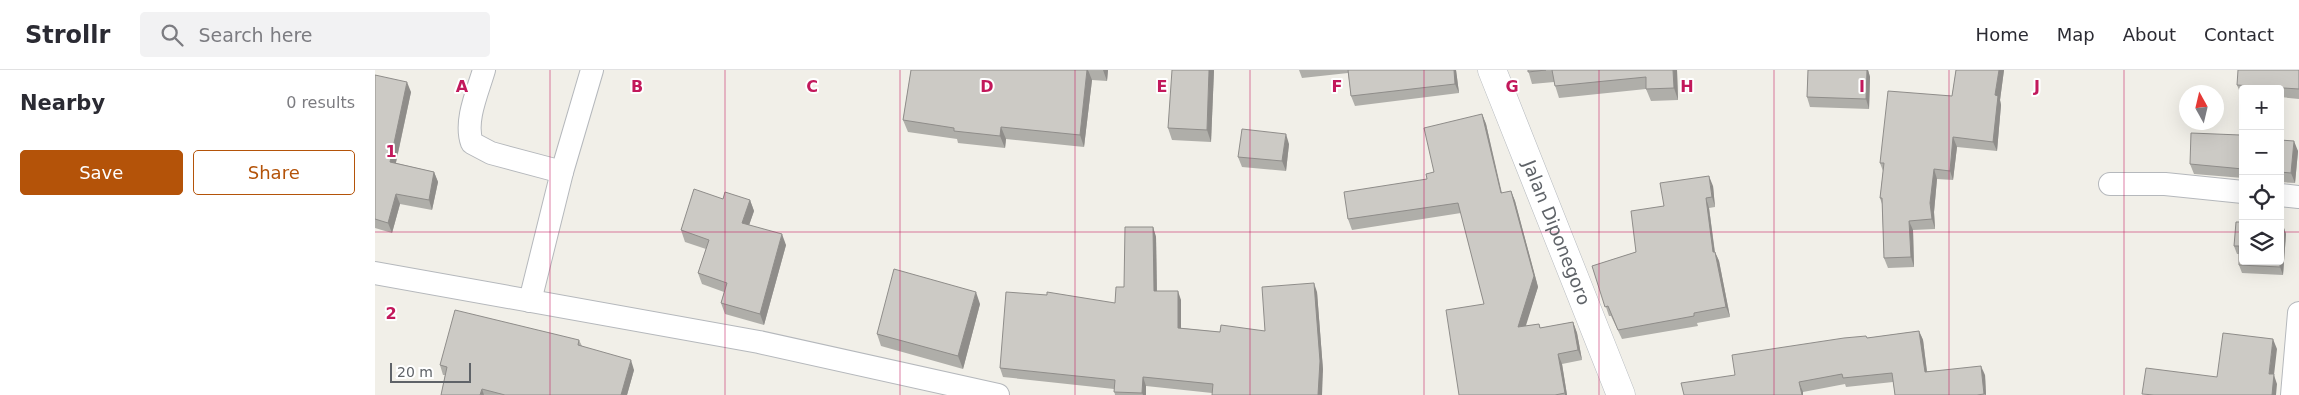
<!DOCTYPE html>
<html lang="en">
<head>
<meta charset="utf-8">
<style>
	body { margin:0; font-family:"DejaVu Sans",sans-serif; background:#f2f2f3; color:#2b2b33 }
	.controls { position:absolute; right:15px; top:15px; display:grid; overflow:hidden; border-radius:5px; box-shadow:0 5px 20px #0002 }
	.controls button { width:45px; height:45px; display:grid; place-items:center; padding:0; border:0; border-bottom:1px solid #e1e1e2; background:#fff; color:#2b2b33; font:25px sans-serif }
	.compass { position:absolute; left:1804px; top:15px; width:45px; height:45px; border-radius:50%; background:#fff; box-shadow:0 5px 20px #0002; rotate:352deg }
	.scale { position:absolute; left:15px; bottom:12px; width:81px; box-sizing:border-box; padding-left:5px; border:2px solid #5f6368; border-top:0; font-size:14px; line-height:18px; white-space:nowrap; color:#5f6368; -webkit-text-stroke:4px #fff; paint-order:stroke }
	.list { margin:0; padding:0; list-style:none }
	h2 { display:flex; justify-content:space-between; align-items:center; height:65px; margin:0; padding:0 20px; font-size:21px }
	h2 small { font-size:16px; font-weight:400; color:#7c7c81 }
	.actions { display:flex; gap:10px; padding:15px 20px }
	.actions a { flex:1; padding:11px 0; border:1px solid #b45309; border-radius:5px; text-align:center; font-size:18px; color:#b45309 }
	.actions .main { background:#b45309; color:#fff }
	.icon { flex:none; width:28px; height:28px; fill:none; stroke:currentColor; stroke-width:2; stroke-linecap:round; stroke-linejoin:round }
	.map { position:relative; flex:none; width:1924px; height:325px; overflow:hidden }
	header { display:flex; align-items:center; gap:30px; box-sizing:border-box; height:70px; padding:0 25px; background:#fff; border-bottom:1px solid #e1e1e2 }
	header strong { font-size:24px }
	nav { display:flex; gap:28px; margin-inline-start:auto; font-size:18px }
	.search { width:350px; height:45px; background:#f2f2f3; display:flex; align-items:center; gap:12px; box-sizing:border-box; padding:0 18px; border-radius:5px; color:#7c7c81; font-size:19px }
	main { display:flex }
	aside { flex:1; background:#fff }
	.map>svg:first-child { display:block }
</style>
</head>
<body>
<header>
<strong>Strollr</strong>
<div class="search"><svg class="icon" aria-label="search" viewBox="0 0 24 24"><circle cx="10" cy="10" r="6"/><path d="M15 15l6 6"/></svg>Search here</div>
<nav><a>Home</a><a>Map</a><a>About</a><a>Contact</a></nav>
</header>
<main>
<aside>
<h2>Nearby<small>0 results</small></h2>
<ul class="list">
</ul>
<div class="actions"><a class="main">Save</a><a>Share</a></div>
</aside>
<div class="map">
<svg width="1924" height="325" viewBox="0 0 1924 325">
	<rect width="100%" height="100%" fill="#f1efe8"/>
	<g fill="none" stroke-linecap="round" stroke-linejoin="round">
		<defs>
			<g id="street">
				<path d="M109 0C103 21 89 51 97 73L116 83 187 102"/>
				<path d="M1735 114H1790L1868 122"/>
				<path d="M1905 125 1924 127"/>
				<path d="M0 203 384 272 623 325"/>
				<path d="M155 231 187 102 217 0"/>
				<path d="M1917 325 1924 243"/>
			</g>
			<g id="secondary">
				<path id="s1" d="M1117 0 1246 325"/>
			</g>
		</defs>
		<use href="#street" stroke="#b5b8bc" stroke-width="24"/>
		<use href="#secondary" stroke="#b6babf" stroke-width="29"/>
		<use href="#street" stroke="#fff" stroke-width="22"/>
		<use href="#secondary" stroke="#fff" stroke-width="28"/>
	</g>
	<g fill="#afaea9">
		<path d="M536 0H733L732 11 717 10 709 77 631 69 630 78 583 73 582 69 533 62 528 50Z"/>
		<path d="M839 0 836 72 797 70 793 58Z"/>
		<path d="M924 0H1081L1084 23 980 36 976 26 973 3 927 8Z"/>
		<path d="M1153 0H1302L1303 30 1276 31 1271 19 1184 28 1179 12 1157 14Z"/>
		<path d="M1433 0H1493L1495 7 1494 39 1435 37 1432 27Z"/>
		<path d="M1581 0H1629L1625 30 1626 35 1622 81 1582 77 1578 110 1562 109 1559 142 1560 159 1538 160 1539 197 1513 198 1509 188 1507 134 1505 128 1508 101 1505 93 1577 26Z"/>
		<path d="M1924 0V29L1905 27V19H1868V25H1866L1862 15Z"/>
		<path d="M0 5 36 22 21 93 59 102 63 112 57 140 25 134 17 163 0 158Z"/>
		<path d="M1107 44 1111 54 1127 123 1136 121 1140 131 1163 217 1150 256 1164 254 1165 258 1198 252 1202 263 1207 290 1187 294 1192 325H1084L1109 234 1086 143 977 160 973 149 1052 109 1059 102Z"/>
		<path d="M1865 65V66L1868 67V108L1819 104 1815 94Z"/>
		<path d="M1905 70 1923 81 1920 113 1905 112Z"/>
		<path d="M914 74 911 101 867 97 863 87Z"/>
		<path d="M1338 116 1340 137 1334 138 1340 182 1344 191 1355 247 1322 253 1323 256 1247 269 1236 246H1234L1217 196 1261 182 1289 136Z"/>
		<path d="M348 129 375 130 379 141 374 155 411 175 389 255 350 244 346 233 349 222 327 214 323 203 331 179 310 172 306 160Z"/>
		<path d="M1908 155 1911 164 1908 205 1867 203 1864 195V184H1862L1859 176Z"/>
		<path d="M778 157 781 167 782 221 806 230V258L845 262 890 261 942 222 948 300 837 323 771 316V325H740L739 319 628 307 625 298 740 233 749 217Z"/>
		<path d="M605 234 588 299 506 276 502 264Z"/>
		<path d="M1544 261 1548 270 1552 301 1610 305 1611 325H1520L1518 312 1471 317 1470 314 1428 322 1360 305 1492 268Z"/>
		<path d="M204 270 207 276 259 300 252 325H66L70 305H68L65 295Z"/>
	</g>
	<g fill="#8f8d8a">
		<path d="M712 0H713L717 10 709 77 705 65Z"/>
		<path d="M728 0H733L732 11Z"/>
		<path d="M834 0H839L836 72 832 60Z"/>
		<path d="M1079 0H1081L1084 23 1080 14Z"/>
		<path d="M1298 0H1302L1303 30 1299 18Z"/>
		<path d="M1492 0H1493L1495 7 1494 39 1491 29Z"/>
		<path d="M1624 0H1629L1625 30 1626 35 1622 81 1618 72 1620 25Z"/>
		<path d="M32 12 36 22 19 101 15 92Z"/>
		<path d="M1107 44 1111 54 1129 134 1126 123Z"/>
		<path d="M626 57 631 69 630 78 625 66Z"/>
		<path d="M911 64 914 74 911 101 907 91Z"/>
		<path d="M1578 67 1582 77 1578 110 1575 101Z"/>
		<path d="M1919 71 1923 81 1920 113 1916 103Z"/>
		<path d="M1559 99 1562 109 1559 142 1560 159 1557 149 1555 133Z"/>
		<path d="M59 102 63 112 57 140 54 130Z"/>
		<path d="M1334 106 1338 116 1340 137 1337 127Z"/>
		<path d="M1136 121 1140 131 1163 217 1147 268 1143 257Z"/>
		<path d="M21 124 25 134 17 163 13 153Z"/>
		<path d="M1331 128 1334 138 1341 192 1338 182Z"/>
		<path d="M375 130 379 141 371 164 367 153Z"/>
		<path d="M1534 151 1538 160 1539 197 1536 187Z"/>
		<path d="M1908 155 1911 164 1908 205 1905 197Z"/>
		<path d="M778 157 781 167 782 230 779 221Z"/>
		<path d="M407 164 411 175 389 255 385 244Z"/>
		<path d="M1340 182 1344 191 1355 247 1351 237Z"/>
		<path d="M939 213 942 222 948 300 947 325H943Z"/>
		<path d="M803 221 806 230V267L803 258Z"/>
		<path d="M601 222 605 234 588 299 583 286Z"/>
		<path d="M1198 252 1202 263 1207 290 1203 280Z"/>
		<path d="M1544 261 1548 270 1553 311 1550 302Z"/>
		<path d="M1898 269 1902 279 1899 305 1902 314 1901 325H1897L1894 304Z"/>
		<path d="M1183 284 1187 294 1192 325H1190V323Z"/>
		<path d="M256 290 259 300 252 325H246Z"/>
		<path d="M1606 296 1610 305 1611 325 1609 324Z"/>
		<path d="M768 307 771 316V325H768L767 323Z"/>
		<path d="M1424 312 1428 322V325H1427Z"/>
		<path d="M107 319 109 325H105Z"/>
	</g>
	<g fill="#cccac5" stroke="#8f8d8a">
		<path d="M536 0H712L705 65 626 57 625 66 579 61V58L528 50Z"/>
		<path d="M797 0H834L832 60 793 58Z"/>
		<path d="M973 0H1079L1080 14 976 26Z"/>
		<path d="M1153 0H1171L1153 2Z"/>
		<path d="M1177 0H1298L1299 18 1271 19V7L1180 16Z"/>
		<path d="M1433 0H1492L1491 29 1432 27Z"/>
		<path d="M1581 0H1624L1620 25 1623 26 1618 72 1578 67 1575 101 1559 99 1555 133 1557 149 1534 151 1536 187 1509 188 1507 128H1505L1509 93H1505L1513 21 1577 26Z"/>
		<path d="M1863 0H1924V19L1862 15Z"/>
		<path d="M0 5 32 12 15 92 59 102 54 130 21 124 13 153 0 149Z"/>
		<path d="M1107 44 1126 123 1136 121 1159 206 1143 257 1164 254 1165 258 1198 252 1203 280 1183 284 1190 323 1180 325H1084L1071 240 1109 234 1083 133 973 149 969 122 1052 109 1051 104 1059 102 1049 58Z"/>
		<path d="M867 59 911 64 907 91 863 87Z"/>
		<path d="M1816 63 1865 65V66L1868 67V99L1815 94Z"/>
		<path d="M1905 70 1919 71 1916 103 1905 102Z"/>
		<path d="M1334 106 1337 127 1331 128 1338 182H1340L1351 237 1319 243V246L1243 260 1233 236 1230 237 1217 196 1261 182 1256 141 1289 136 1285 113Z"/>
		<path d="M319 119 348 129 350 122 375 130 367 153 407 164 385 244 346 233 352 213 323 203 334 170 306 160Z"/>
		<path d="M1861 152H1868V191H1905V197L1864 195V176H1859Z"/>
		<path d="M1905 155H1908L1905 190Z"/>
		<path d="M750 157H778L779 221H803V258L845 262 846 255 890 261 887 217 939 213 945 291 943 325H837L838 314 768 307 767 323 739 322 740 310 625 298 631 222 672 225V222L740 233 741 217H749Z"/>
		<path d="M519 199 601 222 583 286 502 264Z"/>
		<path d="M80 240 204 270 203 275 256 290 246 325H130L107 319 105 325H66L72 297 65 295Z"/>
		<path d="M1544 261 1550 302 1606 296 1609 324 1602 325H1520L1517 303 1468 308 1467 304 1424 312 1427 325H1309L1306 313 1360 305 1357 285 1469 268 1491 266 1492 268Z"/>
		<path d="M1848 263 1898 269 1894 304H1899L1897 325H1779L1767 324 1771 298 1842 307Z"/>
	</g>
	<path fill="none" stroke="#c2185b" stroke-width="1" stroke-opacity="0.55" d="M175 0V325M350 0V325M525 0V325M700 0V325M875 0V325M1049 0V325M1224 0V325M1399 0V325M1574 0V325M1749 0V325M0 162H1868M1905 162H1924"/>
	<g text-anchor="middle" stroke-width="4" stroke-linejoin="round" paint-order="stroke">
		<g font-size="18" fill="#5f6368" stroke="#fff">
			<text dy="6" stroke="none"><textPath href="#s1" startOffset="175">Jalan Diponegoro</textPath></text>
		</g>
	</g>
	<g font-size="16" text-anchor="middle" font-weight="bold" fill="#c2185b" stroke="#fff" stroke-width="4" stroke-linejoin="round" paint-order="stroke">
		<text x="87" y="22">A</text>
		<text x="262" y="22">B</text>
		<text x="437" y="22">C</text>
		<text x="612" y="22">D</text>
		<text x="787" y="22">E</text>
		<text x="962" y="22">F</text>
		<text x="1137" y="22">G</text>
		<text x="1312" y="22">H</text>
		<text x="1487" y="22">I</text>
		<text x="1662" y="22">J</text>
		<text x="16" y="87">1</text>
		<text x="16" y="249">2</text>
	</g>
</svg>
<div class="controls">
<button>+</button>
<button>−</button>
<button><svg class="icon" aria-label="locate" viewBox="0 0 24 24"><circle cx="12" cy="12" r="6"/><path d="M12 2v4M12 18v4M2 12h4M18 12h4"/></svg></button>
<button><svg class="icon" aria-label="layers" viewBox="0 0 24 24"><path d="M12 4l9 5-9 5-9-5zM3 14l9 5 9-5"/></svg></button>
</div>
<svg class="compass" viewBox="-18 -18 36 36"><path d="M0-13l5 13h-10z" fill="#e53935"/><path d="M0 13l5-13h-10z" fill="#7c7c81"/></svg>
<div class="scale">20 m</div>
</div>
</main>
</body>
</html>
